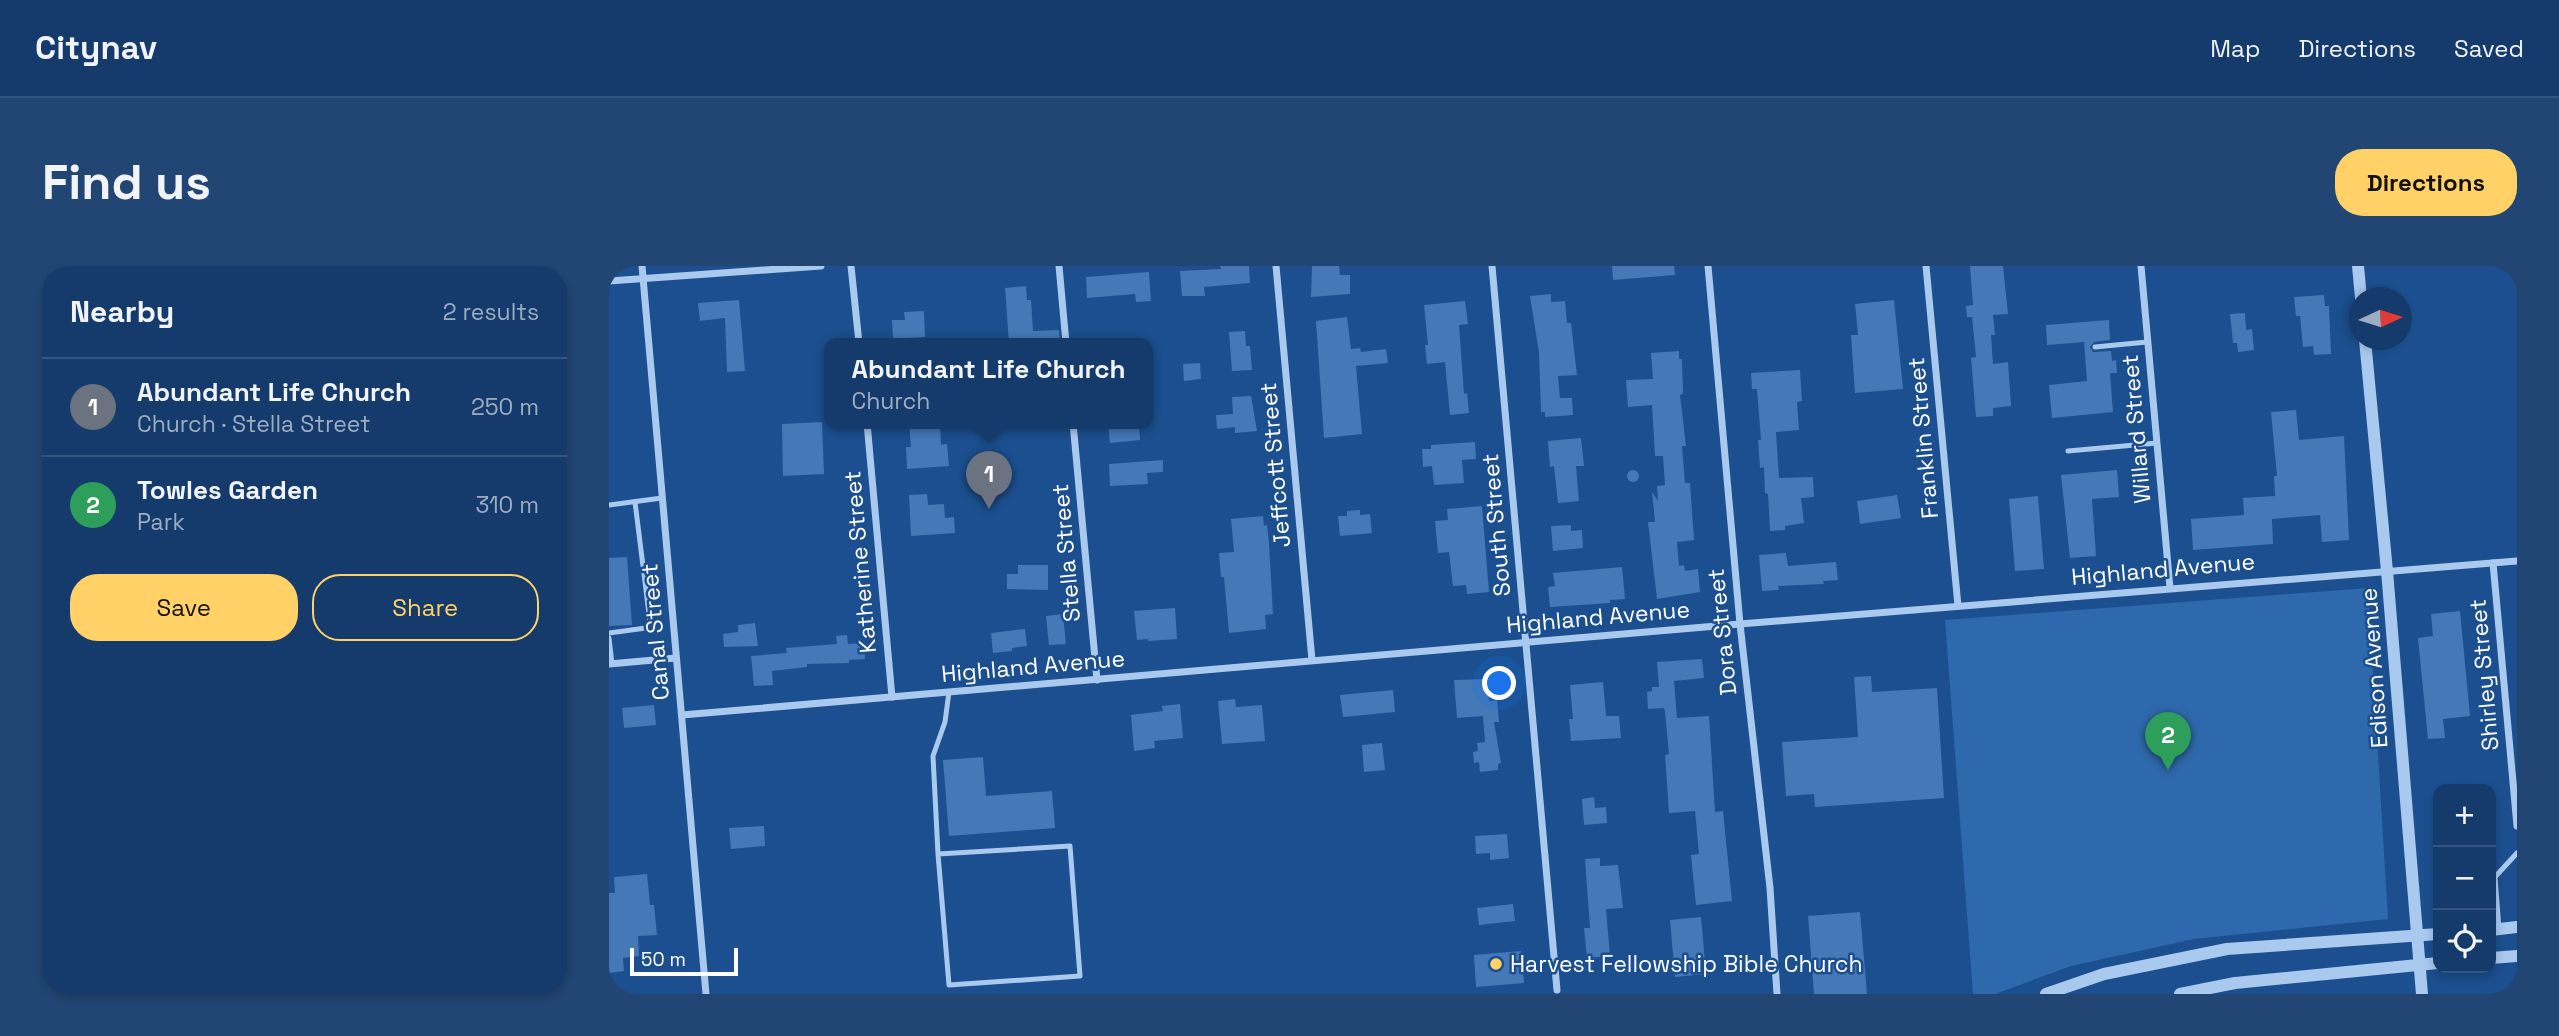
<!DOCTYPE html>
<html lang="en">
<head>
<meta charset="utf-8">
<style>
	body { margin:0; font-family:"Space Grotesk",sans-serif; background:#214673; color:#f1f3f6 }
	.controls { position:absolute; right:21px; bottom:21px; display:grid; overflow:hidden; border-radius:14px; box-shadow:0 4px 10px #0003 }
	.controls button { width:63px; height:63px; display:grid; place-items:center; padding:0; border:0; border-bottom:2px solid #33557e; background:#143b6b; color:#f1f3f6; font:35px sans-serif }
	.compass { position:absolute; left:1740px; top:21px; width:63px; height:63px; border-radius:50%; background:#143b6b; box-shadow:0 4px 10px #0003; rotate:86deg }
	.scale { position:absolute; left:21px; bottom:18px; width:108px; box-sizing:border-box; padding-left:7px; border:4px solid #fff; border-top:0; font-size:19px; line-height:24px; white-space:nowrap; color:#fff; -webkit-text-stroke:5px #1b4f8f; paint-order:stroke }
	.you { position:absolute; left:891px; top:418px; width:24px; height:24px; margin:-18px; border:5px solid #fff; border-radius:50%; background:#1a73e8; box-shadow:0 0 0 10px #1a73e833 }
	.badge { display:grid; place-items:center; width:46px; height:46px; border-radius:50%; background:#ffd166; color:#fff; font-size:23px; font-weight:700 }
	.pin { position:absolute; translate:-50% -58px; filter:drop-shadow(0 2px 4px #0008) }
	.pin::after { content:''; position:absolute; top:37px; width:24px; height:21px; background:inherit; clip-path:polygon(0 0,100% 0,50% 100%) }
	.popup { position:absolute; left:215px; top:72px; width:329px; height:91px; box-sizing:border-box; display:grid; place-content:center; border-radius:14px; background:#143b6b; filter:drop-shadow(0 2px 5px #0005); font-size:23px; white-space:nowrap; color:#9dadc1 }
	.popup b { font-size:26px; color:#f1f3f6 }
	.popup::after { content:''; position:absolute; left:50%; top:100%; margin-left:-14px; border:14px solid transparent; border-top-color:#143b6b }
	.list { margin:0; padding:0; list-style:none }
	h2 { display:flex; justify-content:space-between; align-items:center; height:91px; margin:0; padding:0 28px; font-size:30px }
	h2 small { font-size:23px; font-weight:400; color:#9dadc1 }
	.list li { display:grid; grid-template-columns:46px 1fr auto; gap:21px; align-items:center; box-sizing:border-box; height:98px; padding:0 28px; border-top:2px solid #33557e }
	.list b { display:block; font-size:26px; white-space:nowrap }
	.list p { margin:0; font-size:23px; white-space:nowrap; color:#9dadc1 }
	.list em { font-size:23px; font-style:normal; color:#9dadc1 }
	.actions { display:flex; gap:14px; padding:21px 28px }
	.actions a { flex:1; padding:16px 0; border:2px solid #ffd166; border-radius:28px; text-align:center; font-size:24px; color:#ffd166 }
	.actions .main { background:#ffd166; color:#111 }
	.icon { flex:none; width:38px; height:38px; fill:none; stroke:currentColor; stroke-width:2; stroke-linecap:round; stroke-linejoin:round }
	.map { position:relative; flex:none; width:1908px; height:728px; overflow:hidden; border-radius:28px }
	header { display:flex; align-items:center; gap:42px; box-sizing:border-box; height:98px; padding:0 35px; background:#143b6b; border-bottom:2px solid #33557e }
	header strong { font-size:33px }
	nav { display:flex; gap:38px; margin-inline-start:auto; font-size:24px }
	.intro { display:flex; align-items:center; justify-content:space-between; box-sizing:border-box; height:168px; padding:0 42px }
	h1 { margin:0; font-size:49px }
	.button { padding:18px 32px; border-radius:28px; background:#ffd166; color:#111; font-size:24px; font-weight:700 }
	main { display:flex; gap:42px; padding:0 42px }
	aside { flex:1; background:#143b6b; border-radius:28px; box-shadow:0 4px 10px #0003 }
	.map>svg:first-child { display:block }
</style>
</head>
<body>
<header>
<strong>Citynav</strong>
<nav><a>Map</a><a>Directions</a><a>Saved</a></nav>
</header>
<div class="intro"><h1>Find us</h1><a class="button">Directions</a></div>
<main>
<aside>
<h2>Nearby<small>2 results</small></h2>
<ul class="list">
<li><span class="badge" style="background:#6b7280">1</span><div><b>Abundant Life Church</b><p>Church · Stella Street</p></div><em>250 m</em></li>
<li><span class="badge" style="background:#2e9e5b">2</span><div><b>Towles Garden</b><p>Park</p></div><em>310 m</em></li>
</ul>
<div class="actions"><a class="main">Save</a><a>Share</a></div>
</aside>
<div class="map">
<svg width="1908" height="728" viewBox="0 0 1908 728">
	<rect width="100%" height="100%" fill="#1b4f8f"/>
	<path fill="#2e69ad" d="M1759 322 1779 653 1585 673 1462 700 1386 728H1364L1336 354Z"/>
	<g fill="#4478b7">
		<path d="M611 0H640L641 17 595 21 596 30H573L571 5 612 3Z"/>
		<path d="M703 0H730L731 9H741V28L702 31Z"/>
		<path d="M1003 0H1065L1066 9 1004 14Z"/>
		<path d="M1361 0H1394L1399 48 1384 49 1386 69H1382L1384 98 1399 96 1402 140 1384 142V150L1367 151 1362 92 1367 91 1363 51H1358L1357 40 1364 39Z"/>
		<path d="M540 6 542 35 527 36 526 28 478 32 477 11Z"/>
		<path d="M417 20 418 34H422L424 65 450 64 451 77H400L396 22Z"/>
		<path d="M942 28V36L956 35 958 57H962L968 109 949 110 951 132H963L964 149 936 151V146H932L930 87 921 30Z"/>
		<path d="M1715 29 1716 40H1720L1722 88 1705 89 1704 80 1694 81 1691 50H1687L1685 31Z"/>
		<path d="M130 34 136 105 118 106 116 52 91 55 89 37Z"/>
		<path d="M1285 34 1294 123 1246 127 1242 69H1249L1246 38Z"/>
		<path d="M856 35 859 58 850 59 855 128 858 127 860 147 841 149 836 96 818 98 816 79H819L815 39Z"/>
		<path d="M315 45 316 71 284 73 283 54H296L295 46Z"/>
		<path d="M1636 47 1637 64 1643 63 1645 84 1629 86 1628 77H1624L1621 48Z"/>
		<path d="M738 51 742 83 751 82 752 86 777 83 779 97 747 100 753 168 715 172 707 55Z"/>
		<path d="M1500 54 1501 74 1485 76 1481 81 1484 86 1502 85 1503 95 1507 94 1508 107H1501L1504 146 1443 152 1440 119 1478 115 1475 76 1438 79 1437 59Z"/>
		<path d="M636 65 637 80H641L643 104 623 105 620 66Z"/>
		<path d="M1070 85V93H1073L1074 128 1071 129 1077 180H1073L1076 217H1081L1085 274 1068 276 1070 300 1075 299 1076 305 1089 303 1091 326 1048 333 1039 256H1046L1043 226 1049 235 1048 220 1056 219 1054 190H1046L1043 139 1019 141 1017 114 1044 113 1042 87Z"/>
		<path d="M591 97 592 113 575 115 574 98Z"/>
		<path d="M1191 104 1193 135 1188 136 1190 164 1167 166 1170 212 1204 211 1205 231 1192 232 1195 257 1176 260V264L1161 265 1159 228 1156 227 1155 201 1151 202 1149 174H1152L1148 123H1143L1142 107Z"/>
		<path d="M642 130 648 165 626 167V161L608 163 607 149 624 148 623 131Z"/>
		<path d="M1687 144 1690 174 1735 170 1740 274 1713 276 1711 249 1663 253 1664 278 1584 284 1582 253 1635 249 1634 232 1666 230 1665 210H1668L1662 146Z"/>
		<path d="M213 156 215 208 174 210 173 158Z"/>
		<path d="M300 157H331L332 179 338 178 340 200 298 203 297 181H302Z"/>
		<path d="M499 157H530L531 174 501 177Z"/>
		<path d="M972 172 975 200H967L970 235 949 237 945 200 941 201 939 175Z"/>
		<path d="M866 176 867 193 853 194 855 217 825 219 823 200 814 201 813 183H822V179Z"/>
		<path d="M554 194V206L538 207 539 218 501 220 500 198Z"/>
		<circle cx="1024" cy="210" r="6"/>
		<path d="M1508 204 1510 231 1483 233 1487 290 1461 292 1452 209Z"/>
		<path d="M318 228 319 239 335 238 336 252 345 251 346 267 302 270 300 229Z"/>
		<path d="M1288 229 1292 252 1251 258 1248 235Z"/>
		<path d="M1429 230 1435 303 1406 305 1400 233Z"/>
		<path d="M873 240 880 326 858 328 857 319 844 320 840 286 829 287 826 255 839 254 838 243Z"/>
		<path d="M751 244V249L761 248 763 267 731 270 729 250H738V245Z"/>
		<path d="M654 250 655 260 658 259 660 277 664 348 656 349 657 363 620 367 615 311H612L610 287 625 286 622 253Z"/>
		<path d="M962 259V265L973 264 974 282 944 285 942 260Z"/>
		<path d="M1177 287 1179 300 1227 296 1229 314 1214 315 1215 318 1169 320 1170 324 1153 325 1150 289Z"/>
		<path d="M18 291 23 359 0 360V292Z"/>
		<path d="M409 299H439V324L398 323V308H409Z"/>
		<path d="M1013 301 1016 333 1001 334V337L941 341 939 321 946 320 944 307Z"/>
		<path d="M566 342 568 373 539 375V373L528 374 525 345Z"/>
		<path d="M1851 345 1861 450 1834 453 1836 472 1819 473 1809 372 1824 370 1822 348Z"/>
		<path d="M454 348 457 378 440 379 437 350Z"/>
		<path d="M146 357 149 380 115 381 114 368 129 366V359Z"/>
		<path d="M416 363 418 380 403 382V385L384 387 382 367Z"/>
		<path d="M238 369 239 378 255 377 256 393 240 394V397L198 398V401L163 405 164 419 145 420 142 390 178 387 177 382 228 378 227 370Z"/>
		<path d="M1093 393 1095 412 1065 415 1068 452 1100 450 1106 546 1114 545 1123 635 1087 639 1082 589 1090 588 1086 545 1060 547 1056 489 1060 488 1056 446 1055 442 1039 443 1038 426 1043 425V421H1050L1048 396Z"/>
		<path d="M1262 410 1263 426 1328 422 1335 532 1206 541 1205 528 1177 530 1173 476 1249 471 1245 411Z"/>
		<path d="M879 413 880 435 888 434 890 456H885L892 497 889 498V504L871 506 870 496 865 497 864 486 869 485 868 477 876 476 874 450 848 452 845 414Z"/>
		<path d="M994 416 997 450H1010L1012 472 962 475 960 453H964L961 419Z"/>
		<path d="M784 424 786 446 734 451 731 429Z"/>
		<path d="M626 433 627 441 653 439 656 475 613 478 609 435Z"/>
		<path d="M571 438 574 472 545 475 546 482 525 485 522 449 554 445 553 440Z"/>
		<path d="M45 439 47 459 15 462 13 442Z"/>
		<path d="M773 477 776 504 755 506 753 479Z"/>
		<path d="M374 491 377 530 443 525 446 562 340 570 334 494Z"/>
		<path d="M985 531 986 542 997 541 998 557 975 559 973 533Z"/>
		<path d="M155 560 156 580 122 583 120 562Z"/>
		<path d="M898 568 900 592 881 594V587L867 588 866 570Z"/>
		<path d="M991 592V600L1009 599 1014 642 997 643 1001 690 978 692 975 662H981L976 593Z"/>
		<path d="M38 608 41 639H45L48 669 29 670 30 690 14 692 15 705 0 707V627H6L5 611Z"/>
		<path d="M904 638 906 655 870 659 868 642Z"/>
		<path d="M1251 646 1258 728H1205L1199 650Z"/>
		<path d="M1092 651 1097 708 1066 711 1061 654Z"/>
		<path d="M912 685 915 717 867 721 865 689Z"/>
	</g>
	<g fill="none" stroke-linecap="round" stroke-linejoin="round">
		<g stroke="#a9c9ee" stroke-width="5">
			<path d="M1486 81 1538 76"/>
			<path d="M1459 185 1548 177"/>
			<path d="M0 239 53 232"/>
			<path d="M0 367 37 362 41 356 26 236"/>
			<path d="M0 372 3 398"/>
			<path d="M329 588 340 719 471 710 461 580 329 588 324 490 336 456 340 426"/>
			<path d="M1882 611H1886L1890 663"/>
			<path d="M1886 611 1908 587"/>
		</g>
		<g stroke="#a9c9ee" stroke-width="7">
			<path d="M33 0 97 728"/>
			<path d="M242 0 250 77"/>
			<path d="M450 0 457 77"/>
			<path d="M667 0 703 394"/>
			<path d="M883 0 948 724"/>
			<path d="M1099 0 1131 358 1161 622 1168 728"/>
			<path d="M1317 0 1349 340"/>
			<path d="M1532 0 1561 322"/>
			<path d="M0 15 212 0"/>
			<path d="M258 157 283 431"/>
			<path d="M464 157 488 414"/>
			<path d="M1884 297 1908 560"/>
			<path d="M0 398 67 392"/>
			<path d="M73 449 1131 358 1908 295"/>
		</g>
		<g stroke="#a9c9ee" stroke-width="12">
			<path d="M1749 0 1752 32"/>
			<path d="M1756 74 1778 305 1813 728"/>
			<path d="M1882 664 1908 661"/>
			<path d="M1882 692 1908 690"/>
			<path d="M1437 728 1495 708 1618 683 1829 668"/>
			<path d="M1571 728 1626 717 1829 697"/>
		</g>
	</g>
	<circle fill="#ffd166" stroke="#1b4f8f" stroke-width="2.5" cx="887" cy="698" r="7"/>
	<g text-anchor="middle" stroke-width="5" stroke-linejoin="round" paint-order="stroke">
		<g font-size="23" fill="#fff" stroke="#1b4f8f">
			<text transform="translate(1527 163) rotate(-95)" y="8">Willard Street</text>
			<text transform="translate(1314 172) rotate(-95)" y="8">Franklin Street</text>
			<text transform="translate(666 199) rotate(-95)" y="8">Jeffcott Street</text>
			<text transform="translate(887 259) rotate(-95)" y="8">South Street</text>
			<text transform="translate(457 287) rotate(-95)" y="8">Stella Street</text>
			<text transform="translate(251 296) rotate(-95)" y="8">Katherine Street</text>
			<text transform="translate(1554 303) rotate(-5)" y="8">Highland Avenue</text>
			<text transform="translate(989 351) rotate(-5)" y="8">Highland Avenue</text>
			<text transform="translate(46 366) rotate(-95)" y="8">Canal Street</text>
			<text transform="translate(1113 366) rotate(-96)" y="8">Dora Street</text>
			<text transform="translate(424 400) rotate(-5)" y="8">Highland Avenue</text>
			<text transform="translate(1765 402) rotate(-94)" y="8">Edison Avenue</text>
			<text transform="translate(1875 409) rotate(-95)" y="8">Shirley Street</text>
		</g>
		<g font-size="23" fill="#fff" stroke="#1b4f8f" text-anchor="start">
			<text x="901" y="706">Harvest Fellowship Bible Church</text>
		</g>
	</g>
</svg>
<div class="controls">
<button>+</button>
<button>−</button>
<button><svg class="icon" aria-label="locate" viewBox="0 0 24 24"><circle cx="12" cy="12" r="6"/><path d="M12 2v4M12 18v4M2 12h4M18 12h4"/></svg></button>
</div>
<svg class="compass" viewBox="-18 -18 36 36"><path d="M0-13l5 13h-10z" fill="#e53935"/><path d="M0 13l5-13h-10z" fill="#9dadc1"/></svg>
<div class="scale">50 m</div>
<div class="you"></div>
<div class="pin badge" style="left:380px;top:243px;background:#6b7280">1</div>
<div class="popup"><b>Abundant Life Church</b>Church</div>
<div class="pin badge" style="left:1559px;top:504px;background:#2e9e5b">2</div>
</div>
</main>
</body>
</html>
